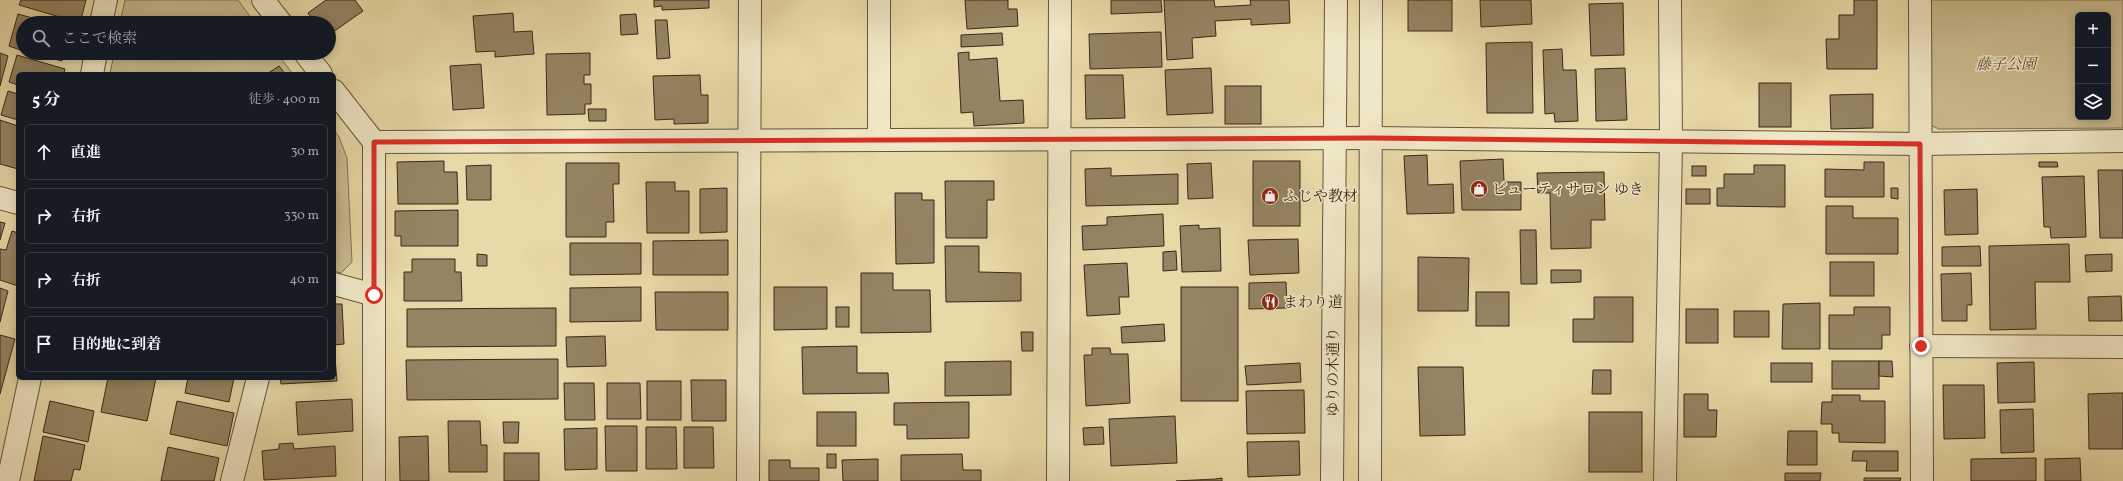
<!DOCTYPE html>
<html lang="ja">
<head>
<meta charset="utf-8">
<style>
	body { margin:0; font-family:Vollkorn,"Noto Serif JP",serif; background:#242831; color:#f1f3f6 }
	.controls { position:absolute; right:12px; top:12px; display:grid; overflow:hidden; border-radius:6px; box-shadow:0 2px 10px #0003 }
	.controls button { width:36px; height:36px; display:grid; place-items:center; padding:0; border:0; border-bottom:1px solid #363941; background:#171b24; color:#f1f3f6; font:20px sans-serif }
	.stop { position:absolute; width:12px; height:12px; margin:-9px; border:3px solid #d93025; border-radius:50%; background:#fff }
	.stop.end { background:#d93025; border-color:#fff; box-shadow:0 1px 4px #0008 }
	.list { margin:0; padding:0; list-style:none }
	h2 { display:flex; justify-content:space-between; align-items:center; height:52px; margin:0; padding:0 16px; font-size:17px }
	h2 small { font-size:13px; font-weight:400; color:#9ea1a6 }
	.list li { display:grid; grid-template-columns:26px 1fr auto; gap:12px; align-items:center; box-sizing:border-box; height:56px; margin:0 8px 8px; padding:0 8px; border:1px solid #363941; border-radius:6px }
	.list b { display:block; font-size:15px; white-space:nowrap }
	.list em { font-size:13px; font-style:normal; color:#9ea1a6 }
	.icon { flex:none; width:22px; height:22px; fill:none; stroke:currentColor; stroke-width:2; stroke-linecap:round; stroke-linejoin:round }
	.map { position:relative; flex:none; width:2123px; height:481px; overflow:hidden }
	.search { position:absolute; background:#171b24; box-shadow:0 2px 10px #0003; left:16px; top:16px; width:320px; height:44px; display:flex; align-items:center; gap:10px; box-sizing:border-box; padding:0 14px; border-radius:22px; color:#9ea1a6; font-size:15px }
	.panel { position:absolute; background:#171b24; box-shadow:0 2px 10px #0003; left:16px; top:72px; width:320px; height:308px; border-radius:6px }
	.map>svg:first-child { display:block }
</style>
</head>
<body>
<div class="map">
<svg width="2123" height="481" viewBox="0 0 2123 481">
	<rect width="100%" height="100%" fill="#e8daa8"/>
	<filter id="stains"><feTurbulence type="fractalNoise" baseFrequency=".005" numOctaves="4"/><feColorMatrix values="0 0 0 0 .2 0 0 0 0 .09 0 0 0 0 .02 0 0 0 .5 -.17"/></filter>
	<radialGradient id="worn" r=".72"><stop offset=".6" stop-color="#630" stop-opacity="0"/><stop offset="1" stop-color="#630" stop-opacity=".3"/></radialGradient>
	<g fill="#cabc90" stroke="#827254" fill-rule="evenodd">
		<path d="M125 0H238L255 23H120Z"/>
		<path d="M1930 0H2123V128L1939 129 1930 125ZM2078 15H2108V117H2078Z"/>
		<path d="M114 53H277L293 74H110Z"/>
		<path d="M334 130 339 137 347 158 352 262 341 273 334 271Z"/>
	</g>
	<g fill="#948463" stroke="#392719">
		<path d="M21 0H86L80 23 19 5Z"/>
		<path d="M326 0H355L363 11 329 35V23H315L308 13Z"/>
		<path d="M654 0H709V8L662 10V6L654 7Z"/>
		<path d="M965 0H1008V9H1017L1018 26 967 29Z"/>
		<path d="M1111 0H1161L1162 12 1111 14Z"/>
		<path d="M1164 0H1214L1215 7 1251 5 1250 0H1289L1290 23 1251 25V19L1215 21 1216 36 1192 38 1193 58 1167 60Z"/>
		<rect x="1408" y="0" width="44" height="31"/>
		<path d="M1480 0H1531L1532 24 1481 27Z"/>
		<path d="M1854 0H1877V69H1827L1826 39H1839V15H1854Z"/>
		<path d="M1623 3 1624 55 1591 56 1589 4Z"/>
		<path d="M513 13 514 32 532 31 534 54 495 57V51L476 52 473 16Z"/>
		<path d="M18 14 51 23H23V51L9 46Z"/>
		<path d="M636 14 638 34 621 35 620 15Z"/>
		<path d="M655 20H667L670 58 657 59Z"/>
		<path d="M1161 32 1162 67 1090 69 1089 34Z"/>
		<path d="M1002 33 1003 45 961 47V35Z"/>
		<path d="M1532 42 1533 113H1487L1486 43Z"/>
		<path d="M1562 49 1563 70H1576L1578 121 1555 122 1554 113 1545 114 1543 50Z"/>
		<path d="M969 52V60L997 58 1000 101 1023 100 1024 123 974 126 973 112 961 113 958 53Z"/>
		<path d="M0 53 8 56 0 86Z"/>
		<path d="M32 53H65L62 61Z"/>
		<path d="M590 53V75H584V84H591V104H585V114L547 115 546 54Z"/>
		<path d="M17 55 65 69 64 74H18V85L9 82Z"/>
		<path d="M481 64 484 108 453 110 450 66Z"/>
		<path d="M279 66 285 74H267Z"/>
		<path d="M1211 68 1213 113 1167 115 1165 70Z"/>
		<path d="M1625 68 1627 120 1596 121 1595 69Z"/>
		<path d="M700 75 701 95H708V123L674 124V119L655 120 653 76Z"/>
		<path d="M1085 75H1123L1125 118 1086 119Z"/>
		<rect x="1759" y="83" width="32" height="44"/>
		<rect x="1225" y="86" width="36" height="38"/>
		<path d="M8 91 18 94V120L1 115Z"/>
		<path d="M1873 94V128L1831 129 1830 95Z"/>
		<path d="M588 109H606V121H589Z"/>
		<path d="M0 120 18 126V169L0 164Z"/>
		<path d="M1427 155 1428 185 1453 184 1454 213 1407 214 1404 156Z"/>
		<path d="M1503 159 1504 182H1521V210H1462L1460 161Z"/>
		<path d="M444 161V172H457L458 204H398L397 162Z"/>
		<rect x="1253" y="161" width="47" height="65"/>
		<path d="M1864 162H1884V197H1825V169L1864 170Z"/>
		<path d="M2039 162H2057L2058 167H2039Z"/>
		<path d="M566 163H619V184H613L614 222H606V237H566Z"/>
		<path d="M1211 163 1213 198 1188 199 1187 164Z"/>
		<path d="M491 165V200H467L466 166Z"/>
		<path d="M1754 165H1785V207L1717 206V188H1724V174H1754Z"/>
		<rect x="1692" y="166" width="14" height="10"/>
		<path d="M1111 168V176L1178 174V204L1086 206 1085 169Z"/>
		<path d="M2098 170H2123V238H2100Z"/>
		<path d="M1604 172 1605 220H1591V248L1551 249 1550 193H1538L1537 173Z"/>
		<path d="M2084 176 2086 237 2051 238 2050 227H2044L2042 177Z"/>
		<path d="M945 181H994V200H987V238H946Z"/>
		<path d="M646 182H675V191H689V233H647Z"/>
		<path d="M727 188V232L700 233V189Z"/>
		<path d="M1891 188H1898V199L1891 198Z"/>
		<rect x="1686" y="189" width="24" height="15"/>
		<path d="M1977 189 1978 234 1945 235 1944 190Z"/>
		<path d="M895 193H922V200H934V263L896 264Z"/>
		<path d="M1826 206H1853V218H1898V254H1826Z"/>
		<path d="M458 210V246H401V236H395V211Z"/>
		<path d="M1163 214 1164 246 1083 250 1082 226 1107 225V217Z"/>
		<path d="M0 222 5 223 0 240Z"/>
		<path d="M1199 225V229L1220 228 1221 271 1182 272 1180 226Z"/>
		<path d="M1520 230H1536L1537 284H1521Z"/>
		<path d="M12 231 18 233V286L0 280V249L6 250Z"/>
		<path d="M1298 239 1299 273 1250 275 1248 240Z"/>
		<path d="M728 240V275H653V241Z"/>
		<path d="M570 243H641V274L570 275Z"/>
		<path d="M2069 244 2070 282H2035L2036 329 1990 330 1989 246Z"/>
		<path d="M945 246H979V272L1021 273V301L946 302Z"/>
		<path d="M1980 246 1981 266H1942V247Z"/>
		<path d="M1176 251 1177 270 1163 271V252Z"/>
		<path d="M477 254 487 255V266H477Z"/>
		<path d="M2112 254V271L2086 272 2085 255Z"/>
		<path d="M1418 257 1469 258 1468 311H1418Z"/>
		<path d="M412 259H455V272H461L462 301H404V272H412Z"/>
		<rect x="1830" y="262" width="44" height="34"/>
		<path d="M1127 263 1129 297H1119L1120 314 1087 316 1084 265Z"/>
		<path d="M1551 270H1581V282L1551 283Z"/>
		<path d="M861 273H893V290H930L931 332 861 333Z"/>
		<path d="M1971 273 1972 305H1967V321H1942L1941 274Z"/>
		<path d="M1286 282 1287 308 1249 309V283Z"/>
		<path d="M641 287V321L570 322V288Z"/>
		<path d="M774 287H827V329L774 330Z"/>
		<rect x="1181" y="287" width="57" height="114"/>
		<path d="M0 288 8 291 0 322Z"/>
		<path d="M655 292H728V330H656Z"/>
		<rect x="1476" y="292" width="33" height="34"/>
		<path d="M2121 296 2122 321H2089L2088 297Z"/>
		<path d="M1594 297H1633V342H1573V319H1594Z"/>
		<path d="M1820 303V349H1782L1783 304Z"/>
		<path d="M334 304H342L344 344 334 345Z"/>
		<rect x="836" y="307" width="13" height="20"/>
		<path d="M1854 307H1890V335H1882V349H1829V315H1854Z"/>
		<path d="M556 308V346L407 347V309Z"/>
		<rect x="1686" y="309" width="32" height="34"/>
		<rect x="1734" y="311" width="35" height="26"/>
		<path d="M1164 324 1165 341 1122 343 1121 327Z"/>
		<path d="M1021 332H1033V351H1022Z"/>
		<path d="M0 335 15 339 0 394Z"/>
		<path d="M605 336 606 366 567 367 566 337Z"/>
		<path d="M857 346V373H888L889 393 803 394 802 347Z"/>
		<path d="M334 347 337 381 281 384 280 378H334Z"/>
		<path d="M1092 348H1110L1111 354H1128L1130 403 1086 406 1084 355H1092Z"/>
		<path d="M558 359V399L407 400 406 360Z"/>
		<path d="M1011 361V395L945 396V362Z"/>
		<rect x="1832" y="361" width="47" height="28"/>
		<path d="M1879 361H1892L1893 377 1879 376Z"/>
		<path d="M2034 362 2035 402 1998 403 1997 363Z"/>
		<path d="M1300 363 1301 382 1247 385 1245 366Z"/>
		<rect x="1771" y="363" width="41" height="19"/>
		<path d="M1418 367H1463L1465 435 1420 436Z"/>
		<path d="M1593 370H1611V394H1592Z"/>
		<path d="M108 378H156L147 421 101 412Z"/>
		<path d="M188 378H234L229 402 185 393Z"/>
		<path d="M691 380H726V421H692Z"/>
		<rect x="647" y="381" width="34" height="39"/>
		<path d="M564 383H594L595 420H565Z"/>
		<path d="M607 383H640L641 419H607Z"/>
		<path d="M1943 385H1984L1985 438 1944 439Z"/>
		<path d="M1304 390 1305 433 1247 434 1246 391Z"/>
		<path d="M2116 393H2123V449H2089L2088 394Z"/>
		<path d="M1684 394H1708V410H1717L1716 437H1684Z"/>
		<path d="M1832 395H1860V401H1885V443L1839 442V433H1832V424H1821L1822 402H1832Z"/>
		<path d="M352 399 353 431 298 435 296 402Z"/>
		<path d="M50 401 94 411 88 442 43 432Z"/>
		<path d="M177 401 234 413 227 446 170 434Z"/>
		<path d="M969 402V438L907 439V425H894V403Z"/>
		<path d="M2033 409 2034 452 2001 453 2000 410Z"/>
		<rect x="817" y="412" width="39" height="34"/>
		<rect x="1589" y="412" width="53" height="60"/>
		<path d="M1175 416 1177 463 1111 466 1109 419Z"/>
		<path d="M448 421H480L481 445H487V472H449Z"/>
		<path d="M503 422H519L518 443H504Z"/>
		<path d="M605 426H637V471H606Z"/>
		<path d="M646 427H676L677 469H646Z"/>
		<path d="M684 427H713L714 468H684Z"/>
		<path d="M1103 427 1104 444 1084 445 1083 428Z"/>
		<path d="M597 428V469L565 470 564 429Z"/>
		<path d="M1788 431H1817V465H1787Z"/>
		<path d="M43 436 85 445 80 470 74 469 71 481H34Z"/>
		<path d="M428 436 429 481H400L399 437Z"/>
		<path d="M1299 441 1300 475 1248 477 1247 442Z"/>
		<path d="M293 443 294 449 335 446 336 476 264 480 262 451 279 449V444Z"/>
		<path d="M168 447 219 458 214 481H161Z"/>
		<path d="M1853 451H1898V471H1866L1867 461H1852Z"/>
		<rect x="504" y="453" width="35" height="28"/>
		<rect x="827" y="454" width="9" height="14"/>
		<path d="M962 454 963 470H981V481H901V455Z"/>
		<path d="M2036 458V481H1971V459Z"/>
		<path d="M2080 458 2081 481H2045V459Z"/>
		<path d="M878 459V481H843L842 460Z"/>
		<path d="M769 460H790V468H819V481H769Z"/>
		<path d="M1785 473H1821L1820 481H1785Z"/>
		<path d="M1222 478V481H1176L1215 479Z"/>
		<path d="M1864 478H1901L1900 481H1864Z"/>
	</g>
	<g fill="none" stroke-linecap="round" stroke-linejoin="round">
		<defs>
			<g id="minor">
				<path d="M263 0 281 23"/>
				<path d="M879 0V139"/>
				<path d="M1920 0 1922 481"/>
				<path d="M101 23 106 0"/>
				<path d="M305 53 321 74"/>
				<path d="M92 74 96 53"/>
				<path d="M334 91 374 142 1372 138 1920 144 2123 141"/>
				<path d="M374 142V481"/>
				<path d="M0 198 18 203"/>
				<path d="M334 284 374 295"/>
				<path d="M1921 346 2123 347"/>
				<path d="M8 481 30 378"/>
				<path d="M232 481 258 378"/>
				<path d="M748 481 750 0"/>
				<path d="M1058 481 1060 0"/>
				<path d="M1332 481 1336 0"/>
				<path d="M1370 481 1371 0"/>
				<path d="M1665 481 1671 142 1670 0"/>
			</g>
		</defs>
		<use href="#minor" stroke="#65543d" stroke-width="24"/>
		<use href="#minor" stroke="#f0e7c6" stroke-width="22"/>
	</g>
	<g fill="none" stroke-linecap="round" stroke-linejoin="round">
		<path stroke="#d93025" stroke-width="5" d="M374 295V142L1372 138 1920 144 1921 346"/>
	</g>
	<defs>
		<symbol id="shop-disc" viewBox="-11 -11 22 22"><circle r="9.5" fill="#8f2418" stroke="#f0e7c6"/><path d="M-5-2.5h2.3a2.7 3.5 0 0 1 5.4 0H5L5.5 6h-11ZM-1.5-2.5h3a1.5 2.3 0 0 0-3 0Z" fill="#fff"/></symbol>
		<symbol id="restaurant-disc" viewBox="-11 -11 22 22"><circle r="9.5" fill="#8f2418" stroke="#f0e7c6"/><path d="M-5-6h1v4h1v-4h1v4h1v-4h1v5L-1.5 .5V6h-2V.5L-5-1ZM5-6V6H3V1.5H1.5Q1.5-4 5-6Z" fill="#fff"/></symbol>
	</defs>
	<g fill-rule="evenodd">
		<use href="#shop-disc" x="1469" y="179" width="20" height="20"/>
		<use href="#shop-disc" x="1260" y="186" width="20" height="20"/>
		<use href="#restaurant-disc" x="1260" y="292" width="20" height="20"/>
	</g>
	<g text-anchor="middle" stroke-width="3" stroke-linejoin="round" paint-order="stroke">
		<g font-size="15" font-style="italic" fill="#5d4c37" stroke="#f0e7c6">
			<text x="2006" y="69">藤子公園</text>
		</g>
		<g font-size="15" fill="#392719" stroke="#f0e7c6" text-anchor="start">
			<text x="1492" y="194">ビューティサロン ゆき</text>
			<text x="1283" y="201">ふじや教材</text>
			<text x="1283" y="307">まわり道</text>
		</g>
		<g font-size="15" fill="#392719" stroke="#f0e7c6">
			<text transform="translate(1333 372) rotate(-90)" y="5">ゆりの木通り</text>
		</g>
	</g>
	<rect width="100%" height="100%" filter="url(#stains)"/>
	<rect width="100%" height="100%" fill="url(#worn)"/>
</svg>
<div class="controls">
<button>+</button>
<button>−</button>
<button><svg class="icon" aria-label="layers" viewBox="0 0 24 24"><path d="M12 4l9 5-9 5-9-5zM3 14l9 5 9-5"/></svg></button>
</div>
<div class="stop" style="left:374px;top:295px"></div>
<div class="stop end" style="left:1921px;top:346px"></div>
<div class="search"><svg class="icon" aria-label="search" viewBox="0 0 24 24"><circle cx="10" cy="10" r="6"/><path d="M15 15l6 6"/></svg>ここで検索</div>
<section class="panel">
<h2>5 分<small>徒歩 · 400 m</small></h2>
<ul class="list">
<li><svg class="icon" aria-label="ahead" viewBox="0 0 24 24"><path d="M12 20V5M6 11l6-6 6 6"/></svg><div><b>直進</b></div><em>30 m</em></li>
<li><svg class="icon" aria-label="right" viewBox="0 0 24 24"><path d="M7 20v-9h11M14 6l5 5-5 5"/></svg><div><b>右折</b></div><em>330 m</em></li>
<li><svg class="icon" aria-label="right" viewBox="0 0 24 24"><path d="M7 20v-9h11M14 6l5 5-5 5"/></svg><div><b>右折</b></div><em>40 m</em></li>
<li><svg class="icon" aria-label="arrive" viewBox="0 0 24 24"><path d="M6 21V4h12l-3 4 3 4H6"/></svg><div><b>目的地に到着</b></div></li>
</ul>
</section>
</div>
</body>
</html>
